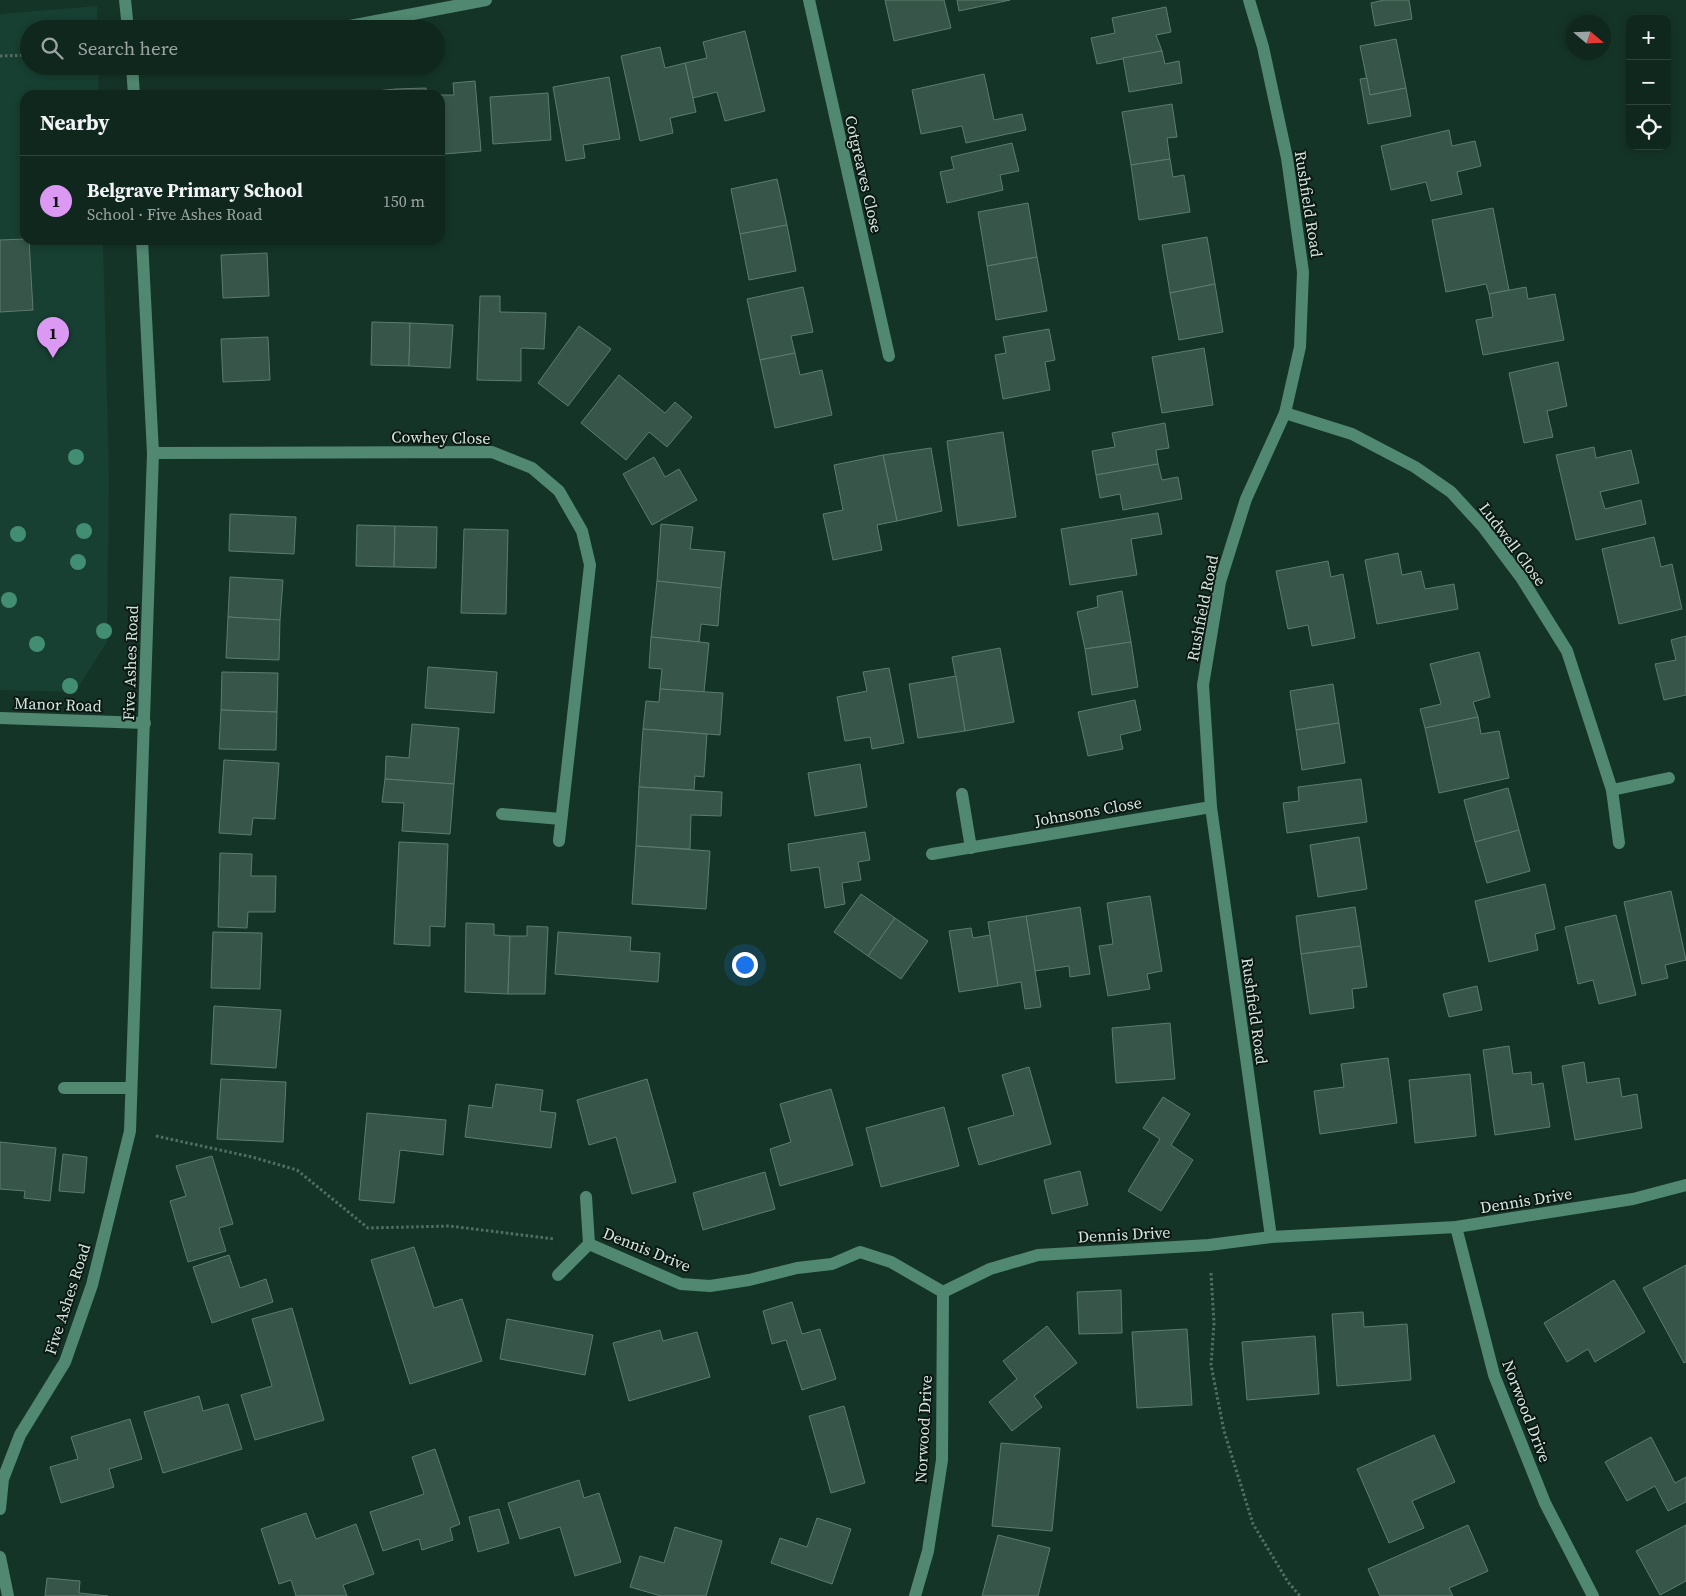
<!DOCTYPE html>
<html lang="en">
<head>
<meta charset="utf-8">
<style>
	body { margin:0; font-family:"Source Serif 4",serif; background:#192f27; color:#f1f3f6 }
	.controls { position:absolute; right:15px; top:15px; display:grid; overflow:hidden; border-radius:10px; box-shadow:0 2px 8px #0003 }
	.controls button { width:45px; height:45px; display:grid; place-items:center; padding:0; border:0; border-bottom:1px solid #30443c; background:#10271e; color:#f1f3f6; font:25px sans-serif }
	.compass { position:absolute; left:1566px; top:15px; width:45px; height:45px; border-radius:50%; background:#10271e; box-shadow:0 2px 8px #0003; rotate:109deg }
	.you { position:absolute; left:744px; top:964px; width:18px; height:18px; margin:-12px; border:4px solid #fff; border-radius:50%; background:#1a73e8; box-shadow:0 0 0 8px #1a73e833 }
	.badge { display:grid; place-items:center; width:32px; height:32px; border-radius:50%; background:#dc99f4; color:#111; font-size:16px; font-weight:700 }
	.pin { position:absolute; translate:-50% -41px; filter:drop-shadow(0 1px 2px #0008) }
	.pin::after { content:''; position:absolute; top:26px; width:18px; height:15px; background:inherit; clip-path:polygon(0 0,100% 0,50% 100%) }
	.list { margin:0; padding:0; list-style:none }
	h2 { display:flex; justify-content:space-between; align-items:center; height:65px; margin:0; padding:0 20px; font-size:21px }
	h2 small { font-size:16px; font-weight:400; color:#9ca5a4 }
	.list li { display:grid; grid-template-columns:32px 1fr auto; gap:15px; align-items:center; box-sizing:border-box; height:90px; padding:0 20px; border-top:1px solid #30443c }
	.list b { display:block; font-size:19px; white-space:nowrap }
	.list p { margin:0; font-size:16px; white-space:nowrap; color:#9ca5a4 }
	.list em { font-size:16px; font-style:normal; color:#9ca5a4 }
	.icon { flex:none; width:28px; height:28px; fill:none; stroke:currentColor; stroke-width:2; stroke-linecap:round; stroke-linejoin:round }
	.map { position:relative; flex:none; width:1686px; height:1596px; overflow:hidden }
	.search { position:absolute; background:#10271e; box-shadow:0 2px 8px #0003; left:20px; top:20px; width:425px; height:55px; display:flex; align-items:center; gap:12px; box-sizing:border-box; padding:0 18px; border-radius:28px; color:#9ca5a4; font-size:19px }
	.panel { position:absolute; background:#10271e; box-shadow:0 2px 8px #0003; left:20px; top:90px; width:425px; height:155px; border-radius:15px }
	.map>svg:first-child { display:block }
</style>
</head>
<body>
<div class="map">
<svg width="1686" height="1596" viewBox="0 0 1686 1596">
	<rect width="100%" height="100%" fill="#153428"/>
	<path fill="#173f32" d="M97 6V29H29V66H98L99 95H25V240H103L109 477 107 642 75 692 0 690V14Z"/>
	<g fill="#375649" stroke="#5c7c6f">
		<path d="M885 0H944L951 28 894 41Z"/>
		<path d="M957 0H1010L959 11Z"/>
		<path d="M1384 0H1409L1412 19 1375 26 1371 3Z"/>
		<path d="M1166 7 1171 32 1156 35 1162 51 1097 64 1091 38 1115 33 1112 18Z"/>
		<path d="M745 31 765 111 725 121 717 92 693 98 685 63 707 58 703 42Z"/>
		<path d="M1396 39 1406 88 1370 95 1360 46Z"/>
		<path d="M660 47 665 68 685 63 696 112 670 118 673 133 640 141 621 56Z"/>
		<path d="M1162 51 1165 64 1179 61 1182 83 1129 92 1123 58Z"/>
		<path d="M984 74 994 120 1022 114 1026 130 966 143 962 126 921 134 912 90Z"/>
		<path d="M609 77 620 139 583 145 585 158 566 161 553 87Z"/>
		<path d="M1367 78 1370 95 1406 88 1411 116 1368 124 1360 79Z"/>
		<path d="M475 81 481 151 444 154 440 95H454L453 83Z"/>
		<path d="M426 88V95H396V89Z"/>
		<path d="M396 89V95H336Z"/>
		<path d="M548 93 551 140 493 144 490 97Z"/>
		<path d="M440 95 444 163H440Z"/>
		<path d="M1172 104 1177 137 1167 138 1170 159 1131 165 1122 112Z"/>
		<path d="M1449 130 1452 146 1475 141 1481 166 1457 172 1462 194 1431 201 1426 182 1391 190 1381 146Z"/>
		<path d="M1012 143 1019 171 1000 175 1003 190 947 203 940 172 954 169 951 157Z"/>
		<path d="M1170 159 1173 177 1184 175 1190 212 1139 220 1131 165Z"/>
		<path d="M777 179 787 225 740 234 731 189Z"/>
		<path d="M1028 203 1037 257 987 266 978 212Z"/>
		<path d="M1493 208 1509 290 1489 294 1486 284 1446 292 1432 220Z"/>
		<path d="M787 225 796 271 749 280 740 234Z"/>
		<path d="M1207 237 1215 284 1170 293 1162 245Z"/>
		<path d="M25 239 29 240 33 310 0 312V240Z"/>
		<path d="M219 240H265L266 242 219 244Z"/>
		<path d="M267 253 269 296 223 298 221 255Z"/>
		<path d="M1037 257 1047 311 996 320 987 266Z"/>
		<path d="M1215 284 1223 332 1179 340 1170 293Z"/>
		<path d="M803 287 813 332 791 336 795 353 760 360 747 299Z"/>
		<path d="M1526 287 1528 299 1555 294 1564 340 1483 355 1476 320 1493 317 1489 294Z"/>
		<path d="M480 296H500V312L546 313 544 349 521 348V381L477 380Z"/>
		<path d="M372 322 410 323 409 366 371 365Z"/>
		<path d="M410 323 453 325 450 368 409 366Z"/>
		<path d="M579 326 611 349 568 406 538 383Z"/>
		<path d="M1049 329 1055 360 1045 362 1050 390 1003 399 995 355 1006 353 1003 337Z"/>
		<path d="M268 337 270 380 223 382 221 339Z"/>
		<path d="M1204 348 1213 405 1162 413 1152 357Z"/>
		<path d="M795 353 800 375 822 370 832 415 775 428 760 360Z"/>
		<path d="M1558 362 1567 406 1547 411 1553 437 1524 443 1509 373Z"/>
		<path d="M619 375 665 413 675 402 692 417 667 447 649 432 626 460 581 423Z"/>
		<path d="M1165 423 1169 448 1156 450 1158 464 1096 475 1092 451 1115 447 1112 433Z"/>
		<path d="M1003 432 1016 517 958 526 947 441Z"/>
		<path d="M1594 447 1596 458 1631 450 1639 483 1600 492 1605 509 1641 500 1646 524 1576 540 1556 455Z"/>
		<path d="M931 448 942 511 897 521 883 455Z"/>
		<path d="M883 455 897 521 877 525 882 550 833 560 823 514 843 510 834 465Z"/>
		<path d="M654 457 665 477 679 469 697 500 652 525 623 474Z"/>
		<path d="M1158 464 1162 480 1178 477 1182 499 1123 510 1120 494 1100 498 1096 475Z"/>
		<path d="M1158 513 1162 534 1131 539 1137 575 1070 585 1061 529Z"/>
		<path d="M230 514 296 517 294 554 229 551Z"/>
		<path d="M661 524 693 527 690 549 725 552 721 588 657 581Z"/>
		<path d="M357 525 395 526 394 567 356 566Z"/>
		<path d="M395 526 437 527 436 568 394 567Z"/>
		<path d="M464 529 508 530 506 614 461 613Z"/>
		<path d="M1654 537 1661 567 1672 564 1682 609 1619 624 1602 549Z"/>
		<path d="M1398 553 1402 575 1421 571 1425 589 1454 584 1458 609 1377 624 1365 560Z"/>
		<path d="M1328 561 1331 577 1343 574 1355 638 1312 646 1308 625 1288 629 1276 571Z"/>
		<path d="M230 577 283 580 280 620 228 617Z"/>
		<path d="M657 581 721 588 718 626 701 624 699 642 651 637Z"/>
		<path d="M1122 591 1131 642 1085 649 1077 612 1098 607 1097 596Z"/>
		<path d="M228 617 280 620 279 660 226 658Z"/>
		<path d="M1686 636V695L1664 700 1655 664 1676 660 1671 640Z"/>
		<path d="M651 637 709 643 704 692 660 689 662 669 649 668Z"/>
		<path d="M1131 642 1138 687 1092 695 1085 649Z"/>
		<path d="M1000 648 1014 722 965 731 952 657Z"/>
		<path d="M1479 652 1490 697 1473 702 1478 717 1425 728 1420 709 1441 704 1430 664Z"/>
		<path d="M428 667 497 672 494 713 425 708Z"/>
		<path d="M889 668 904 743 872 749 870 737 845 741 837 697 867 691 863 672Z"/>
		<path d="M222 672 278 673 277 712 221 710Z"/>
		<path d="M956 676 965 731 918 738 909 684Z"/>
		<path d="M1333 684 1339 723 1296 730 1290 691Z"/>
		<path d="M660 689 723 693 720 735 643 729 646 701 659 702Z"/>
		<path d="M1135 700 1141 730 1120 735 1123 749 1088 756 1078 712Z"/>
		<path d="M221 710 277 712 276 750 219 749Z"/>
		<path d="M1478 717 1481 734 1499 731 1509 778 1439 793 1425 728Z"/>
		<path d="M1339 723 1345 763 1302 770 1296 730Z"/>
		<path d="M412 724 459 728 454 784 385 779 386 756 409 758Z"/>
		<path d="M643 729 707 734 704 777 695 776 694 790 639 787Z"/>
		<path d="M224 760 279 763 275 819 253 818 251 835 219 833Z"/>
		<path d="M860 764 867 807 815 816 808 773Z"/>
		<path d="M385 779 454 784 450 834 402 831 404 803 382 802Z"/>
		<path d="M1361 779 1367 822 1287 833 1283 803 1299 801 1298 787Z"/>
		<path d="M639 787 722 792 721 816 691 815 690 849 636 846Z"/>
		<path d="M1508 788 1519 830 1475 842 1464 800Z"/>
		<path d="M1519 830 1530 871 1487 883 1475 842Z"/>
		<path d="M865 832 870 860 858 862 861 880 842 883 845 904 825 908 819 867 791 871 788 844Z"/>
		<path d="M1359 837 1367 889 1318 897 1310 845Z"/>
		<path d="M399 842 448 844 445 927 430 926V946L394 944Z"/>
		<path d="M636 846 710 851 706 909 632 904Z"/>
		<path d="M220 853 252 854 251 876H276L275 912H248L247 928 218 927Z"/>
		<path d="M1545 884 1555 929 1535 934 1538 950 1489 962 1475 901Z"/>
		<path d="M1671 891 1686 960 1665 965 1668 978 1642 984 1624 902Z"/>
		<path d="M861 894 895 918 868 956 834 932Z"/>
		<path d="M1150 896 1162 971 1147 974 1150 989 1108 996 1099 946 1113 944 1107 903Z"/>
		<path d="M1080 907 1090 974 1070 977 1069 966 1035 971 1026 916Z"/>
		<path d="M1355 907 1361 946 1301 954 1296 916Z"/>
		<path d="M1616 915 1636 995 1599 1004 1593 980 1578 984 1565 927Z"/>
		<path d="M1026 916 1041 1007 1025 1009 1021 982 998 986 988 922Z"/>
		<path d="M895 918 928 941 901 979 868 956Z"/>
		<path d="M466 923 494 924V935L510 936 508 994 465 992Z"/>
		<path d="M527 926 548 927 545 994H508L510 936H527Z"/>
		<path d="M971 928 973 938 990 935 998 986 959 992 949 931Z"/>
		<path d="M213 932 262 933 260 989 211 988Z"/>
		<path d="M558 932 631 937 630 951 660 953 658 982 555 974Z"/>
		<path d="M1361 946 1367 987 1352 989 1354 1008 1310 1014 1301 954Z"/>
		<path d="M1477 986 1482 1010 1449 1017 1443 994Z"/>
		<path d="M214 1006 281 1010 276 1068 211 1064Z"/>
		<path d="M1170 1023 1175 1079 1116 1083 1112 1028Z"/>
		<path d="M1509 1046 1513 1074 1531 1072 1532 1085 1543 1083 1550 1127 1495 1135 1483 1050Z"/>
		<path d="M1388 1058 1397 1123 1320 1134 1314 1091 1344 1087 1341 1064Z"/>
		<path d="M1584 1062 1587 1083 1619 1078 1622 1097 1637 1094 1642 1128 1575 1140 1562 1066Z"/>
		<path d="M1029 1067 1051 1144 979 1165 968 1128 1014 1115 1002 1075Z"/>
		<path d="M1470 1074 1476 1136 1415 1143 1409 1080Z"/>
		<path d="M221 1079 286 1082 283 1142 217 1139Z"/>
		<path d="M647 1079 676 1182 632 1194 616 1137 589 1145 577 1100Z"/>
		<path d="M496 1084 543 1090 540 1111 556 1113 551 1148 465 1137 469 1105 492 1108Z"/>
		<path d="M831 1089 853 1165 780 1186 770 1149 791 1142 780 1104Z"/>
		<path d="M1163 1097 1190 1114 1171 1145 1193 1160 1161 1211 1128 1191 1160 1139 1143 1128Z"/>
		<path d="M944 1107 959 1166 881 1187 866 1128Z"/>
		<path d="M367 1113 446 1120 443 1155 400 1150 394 1203 359 1200Z"/>
		<path d="M0 1142 56 1148 50 1201 24 1198 25 1191 0 1189Z"/>
		<path d="M63 1154 87 1157 84 1193 59 1191Z"/>
		<path d="M212 1156 233 1224 219 1228 226 1251 188 1262 170 1201 186 1196 176 1166Z"/>
		<path d="M1080 1171 1088 1205 1052 1214 1044 1180Z"/>
		<path d="M765 1172 775 1209 703 1230 693 1193Z"/>
		<path d="M414 1247 434 1308 462 1299 482 1361 410 1384 371 1260Z"/>
		<path d="M229 1255 240 1288 266 1279 273 1302 212 1323 193 1267Z"/>
		<path d="M1686 1265V1362L1684 1363 1643 1288Z"/>
		<path d="M1614 1280 1645 1332 1595 1362 1588 1349 1567 1362 1544 1323Z"/>
		<path d="M1121 1290 1122 1333 1079 1334 1077 1292Z"/>
		<path d="M792 1302 802 1334 820 1329 836 1379 802 1390 786 1340 772 1344 763 1311Z"/>
		<path d="M292 1308 324 1420 255 1440 241 1395 272 1386 252 1319Z"/>
		<path d="M1363 1312 1364 1327 1407 1324 1411 1380 1337 1386 1332 1314Z"/>
		<path d="M507 1319 593 1335 585 1375 500 1359Z"/>
		<path d="M1047 1326 1077 1363 1034 1396 1042 1407 1012 1431 989 1402 1017 1379 1003 1361Z"/>
		<path d="M1187 1329 1192 1405 1137 1408 1132 1332Z"/>
		<path d="M660 1330 663 1341 697 1332 710 1377 629 1401 613 1343Z"/>
		<path d="M1315 1336 1319 1394 1247 1400 1242 1342Z"/>
		<path d="M199 1396 203 1411 228 1404 242 1449 163 1473 144 1412Z"/>
		<path d="M844 1406 865 1483 831 1493 809 1416Z"/>
		<path d="M130 1419 142 1459 109 1469 114 1487 61 1503 50 1467 78 1459 71 1437Z"/>
		<path d="M1434 1435 1455 1482 1412 1501 1424 1528 1389 1543 1357 1469Z"/>
		<path d="M1651 1437 1675 1483 1686 1477V1502L1668 1511 1655 1486 1627 1501 1605 1462Z"/>
		<path d="M1001 1443 1060 1448 1052 1531 992 1526Z"/>
		<path d="M435 1449 460 1524 450 1528 453 1540 422 1550 419 1539 383 1551 370 1512 424 1494 412 1457Z"/>
		<path d="M579 1480 584 1498 599 1493 621 1562 575 1576 560 1527 520 1539 508 1503Z"/>
		<path d="M499 1509 509 1543 478 1552 469 1517Z"/>
		<path d="M306 1513 316 1539 356 1524 374 1574 343 1585 347 1596H296L291 1580 279 1584 261 1529Z"/>
		<path d="M817 1518 851 1529 832 1584 771 1563 780 1538 807 1547Z"/>
		<path d="M1468 1525 1488 1571 1449 1588 1453 1596H1380L1368 1569Z"/>
		<path d="M1686 1525V1581L1660 1595 1636 1551Z"/>
		<path d="M675 1527 722 1541 706 1596H661L630 1587 640 1556 664 1563Z"/>
		<path d="M998 1535 1050 1548 1038 1596H982Z"/>
		<path d="M47 1578 80 1581 79 1593 108 1596H45Z"/>
	</g>
	<g fill="none" stroke-linecap="round" stroke-linejoin="round">
		<g stroke="#536e63" stroke-width="3" stroke-dasharray="2.5 2.5" stroke-linecap="butt">
			<path d="M0 56 29 55"/>
			<path d="M156 1136 252 1157 297 1170 368 1228 450 1226 554 1239"/>
			<path d="M1211 1273 1214 1323 1211 1365 1224 1431 1253 1524 1288 1582 1300 1596"/>
		</g>
		<g stroke="#518872" stroke-width="12">
			<path d="M125 0 128 29"/>
			<path d="M809 0 889 356"/>
			<path d="M1249 0 1263 47 1287 158 1303 272 1300 347 1285 413 1246 499 1220 582 1203 685 1211 807 1271 1237"/>
			<path d="M334 29 486 0"/>
			<path d="M132 66 134 95"/>
			<path d="M1285 413 1352 434 1415 467 1451 492 1483 527 1522 579 1567 651 1612 790 1619 843"/>
			<path d="M153 453 492 452 532 468 559 491 582 531 590 565 559 841"/>
			<path d="M0 718 145 723"/>
			<path d="M1612 790 1669 778"/>
			<path d="M962 794 971 848"/>
			<path d="M502 814 561 819"/>
			<path d="M932 854 1211 807"/>
			<path d="M64 1088H131"/>
			<path d="M1456 1227 1494 1375 1545 1503 1593 1596"/>
			<path d="M589 1244 681 1284 710 1286 749 1280 797 1268 832 1264 860 1252 891 1262 943 1292 990 1269 1038 1255 1209 1245 1271 1237 1456 1227 1633 1199 1686 1185"/>
			<path d="M558 1275 589 1244 586 1197"/>
			<path d="M0 1509 3 1479 20 1435 65 1362 92 1285 130 1131 153 453 142 240"/>
			<path d="M0 1557 8 1596"/>
			<path d="M915 1596 928 1551 942 1460 943 1292"/>
		</g>
	</g>
	<g fill="#428e72">
		<circle cx="76" cy="457" r="8"/>
		<circle cx="84" cy="531" r="8"/>
		<circle cx="18" cy="534" r="8"/>
		<circle cx="78" cy="562" r="8"/>
		<circle cx="9" cy="600" r="8"/>
		<circle cx="104" cy="631" r="8"/>
		<circle cx="37" cy="644" r="8"/>
		<circle cx="70" cy="686" r="8"/>
	</g>
	<g text-anchor="middle" stroke-width="4" stroke-linejoin="round" paint-order="stroke">
		<g font-size="16" fill="#d5e6de" stroke="#0b1813">
			<text transform="translate(864 174) rotate(77)" y="6">Cotgreaves Close</text>
			<text transform="translate(1309 204) rotate(81)" y="6">Rushfield Road</text>
			<text transform="translate(441 437) rotate(1)" y="6">Cowhey Close</text>
			<text transform="translate(1513 544) rotate(53)" y="6">Ludwell Close</text>
			<text transform="translate(1202 608) rotate(-79)" y="6">Rushfield Road</text>
			<text transform="translate(130 663) rotate(-88)" y="6">Five Ashes Road</text>
			<text transform="translate(58 704) rotate(2)" y="6">Manor Road</text>
			<text transform="translate(1088 811) rotate(-10)" y="6">Johnsons Close</text>
			<text transform="translate(1255 1011) rotate(82)" y="6">Rushfield Road</text>
			<text transform="translate(1526 1200) rotate(-9)" y="6">Dennis Drive</text>
			<text transform="translate(1124 1234) rotate(-3)" y="6">Dennis Drive</text>
			<text transform="translate(647 1249) rotate(22)" y="6">Dennis Drive</text>
			<text transform="translate(67 1299) rotate(-72)" y="6">Five Ashes Road</text>
			<text transform="translate(1527 1411) rotate(69)" y="6">Norwood Drive</text>
			<text transform="translate(923 1429) rotate(-87)" y="6">Norwood Drive</text>
		</g>
	</g>
</svg>
<div class="controls">
<button>+</button>
<button>−</button>
<button><svg class="icon" aria-label="locate" viewBox="0 0 24 24"><circle cx="12" cy="12" r="6"/><path d="M12 2v4M12 18v4M2 12h4M18 12h4"/></svg></button>
</div>
<svg class="compass" viewBox="-18 -18 36 36"><path d="M0-13l5 13h-10z" fill="#e53935"/><path d="M0 13l5-13h-10z" fill="#9ca5a4"/></svg>
<div class="you"></div>
<div class="pin badge" style="left:53px;top:358px">1</div>
<div class="search"><svg class="icon" aria-label="search" viewBox="0 0 24 24"><circle cx="10" cy="10" r="6"/><path d="M15 15l6 6"/></svg>Search here</div>
<section class="panel">
<h2>Nearby<small></small></h2>
<ul class="list">
<li><span class="badge">1</span><div><b>Belgrave Primary School</b><p>School · Five Ashes Road</p></div><em>150 m</em></li>
</ul>
</section>
</div>
</body>
</html>
